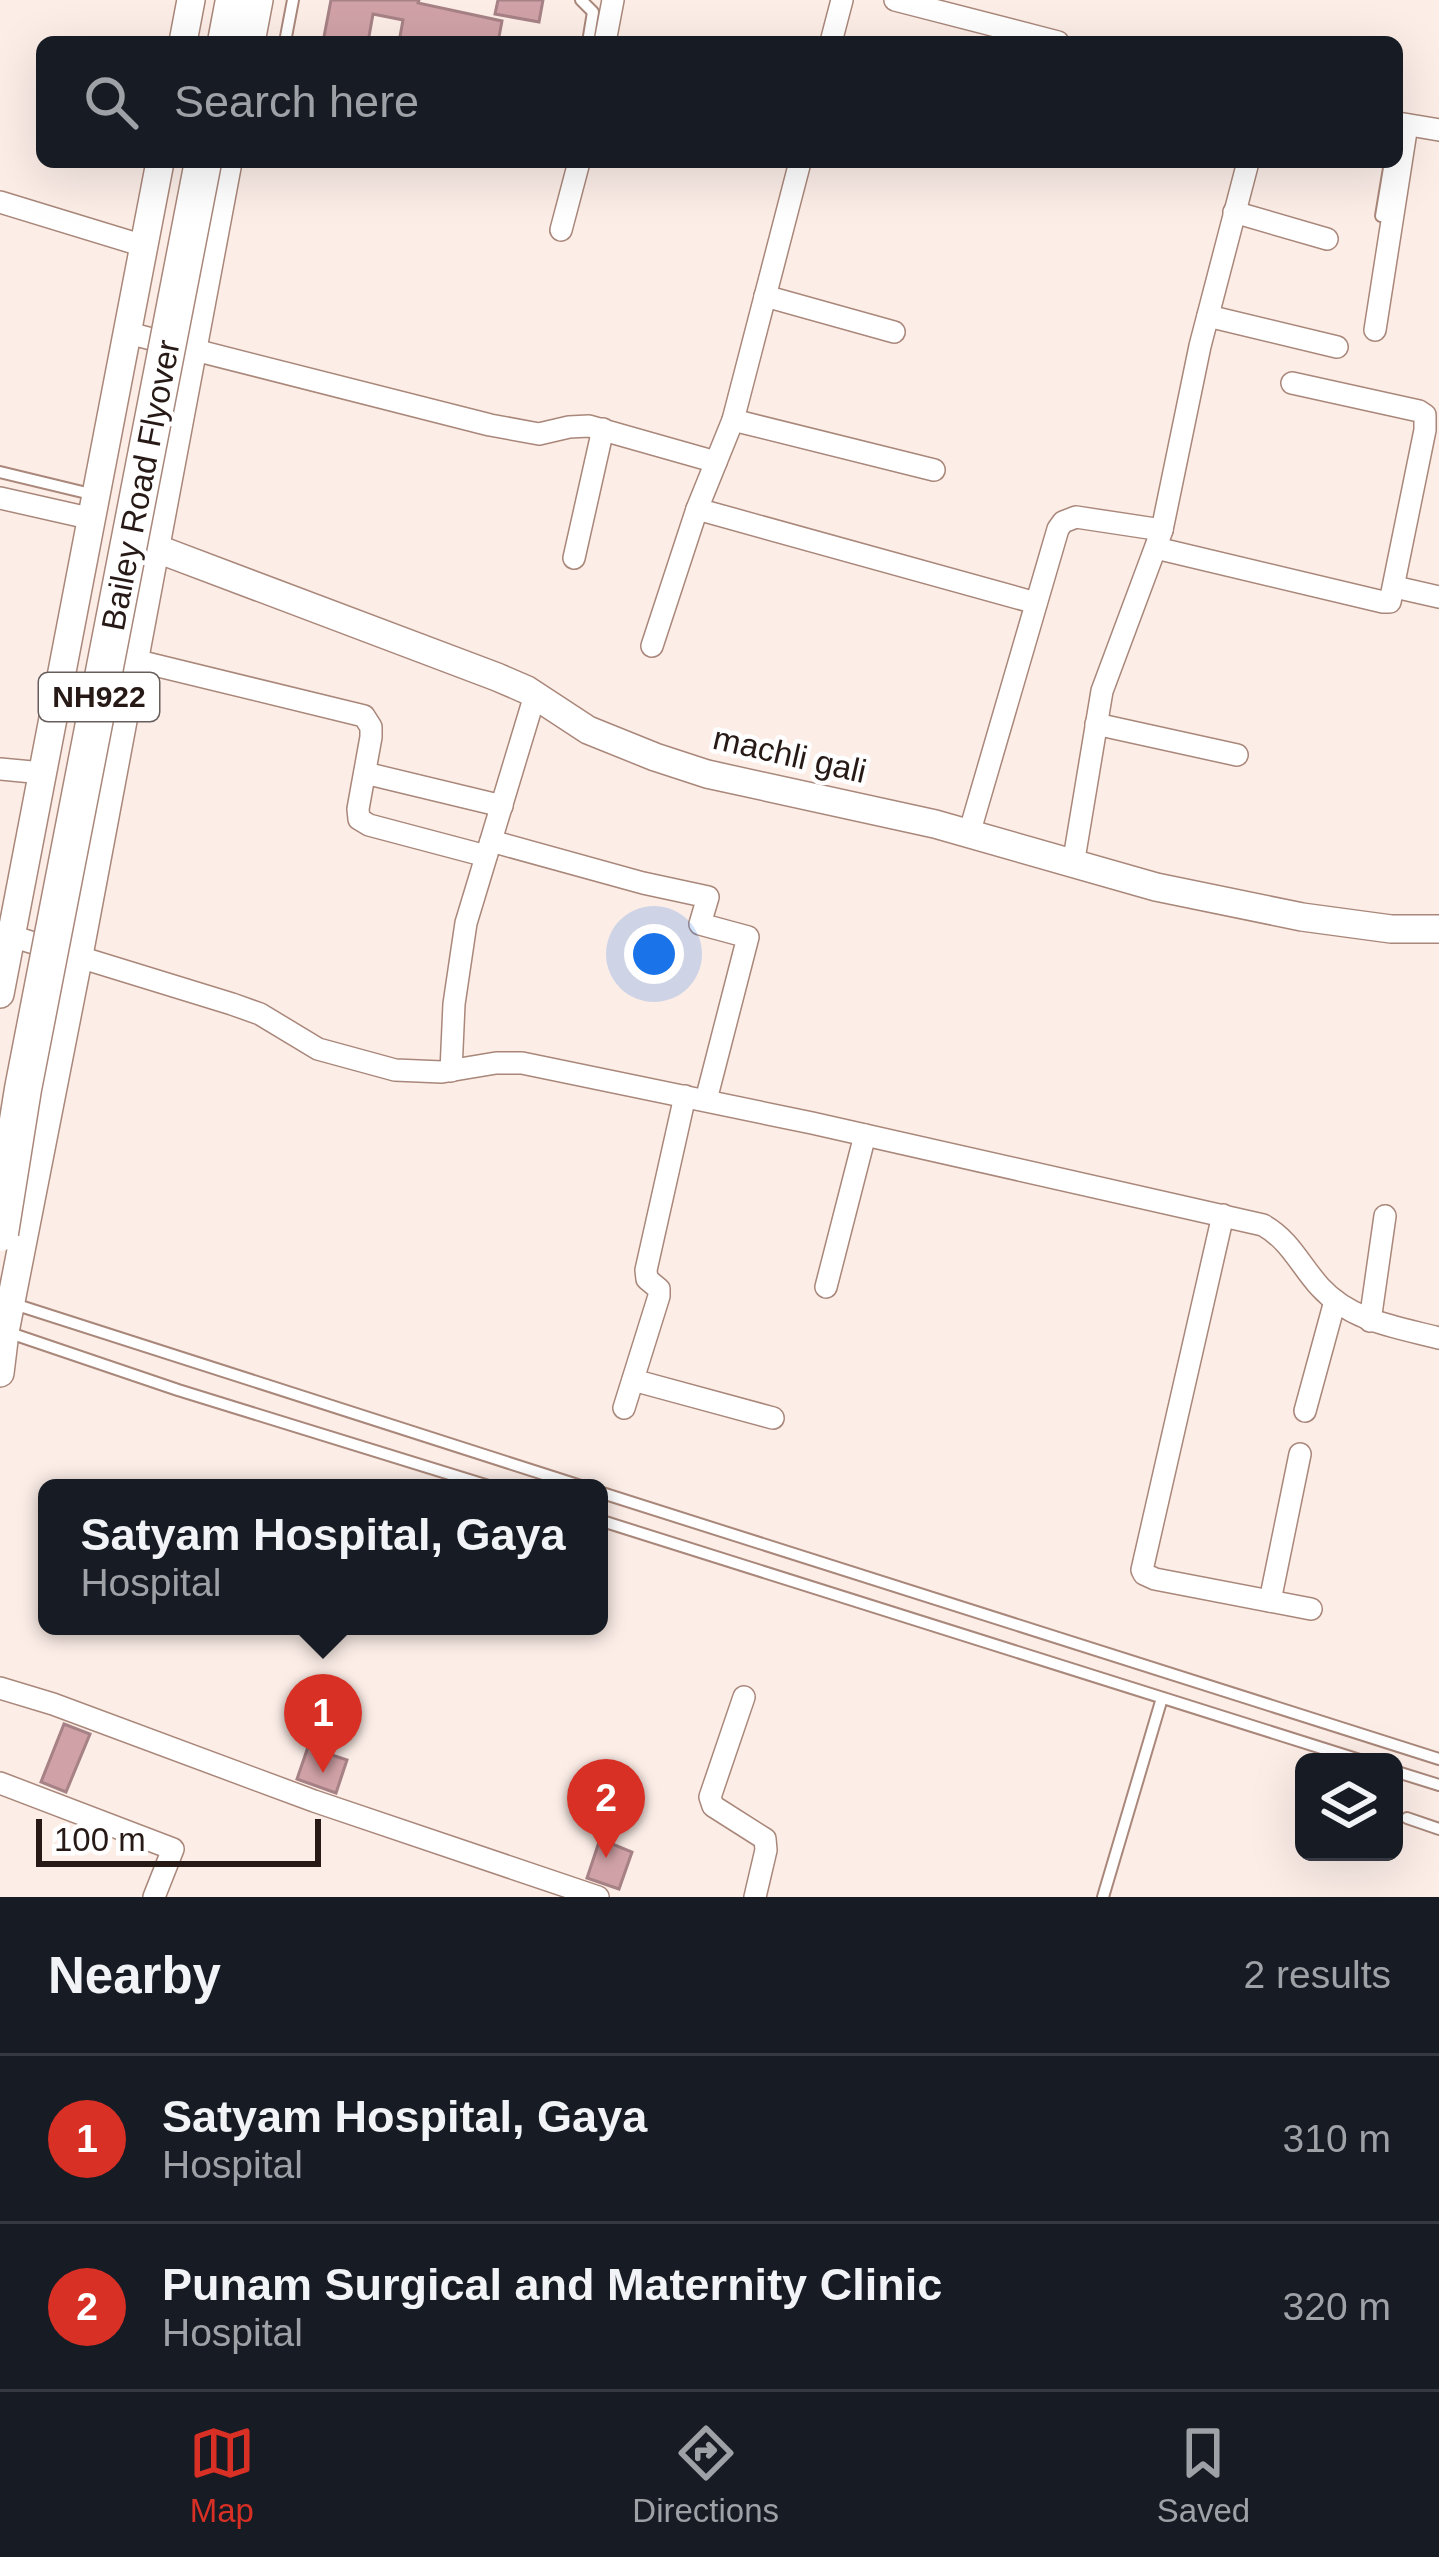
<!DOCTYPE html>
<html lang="en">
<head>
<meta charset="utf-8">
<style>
	body { margin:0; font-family:Arial,sans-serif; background:#242831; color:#f1f3f6 }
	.controls { position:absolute; right:36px; bottom:36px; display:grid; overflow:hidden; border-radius:18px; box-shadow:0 12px 48px #0002 }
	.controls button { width:108px; height:108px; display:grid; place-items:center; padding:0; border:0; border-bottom:3px solid #363941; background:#171b24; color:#f1f3f6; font:60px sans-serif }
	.scale { position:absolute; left:36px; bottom:30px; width:285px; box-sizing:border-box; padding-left:12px; border:6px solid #271a16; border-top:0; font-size:33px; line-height:42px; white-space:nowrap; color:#271a16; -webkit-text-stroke:9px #fff; paint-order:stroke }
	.you { position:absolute; left:654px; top:954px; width:42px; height:42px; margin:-30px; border:9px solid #fff; border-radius:50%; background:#1a73e8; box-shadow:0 0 0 18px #1a73e833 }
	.badge { display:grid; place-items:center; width:78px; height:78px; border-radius:50%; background:#d93025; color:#fff; font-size:39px; font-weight:700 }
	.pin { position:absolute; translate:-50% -99px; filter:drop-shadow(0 3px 6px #0008) }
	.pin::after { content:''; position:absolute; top:63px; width:42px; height:36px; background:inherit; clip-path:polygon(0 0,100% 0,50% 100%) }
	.popup { position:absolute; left:38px; top:1479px; width:570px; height:156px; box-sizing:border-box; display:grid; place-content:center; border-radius:18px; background:#171b24; filter:drop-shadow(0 3px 9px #0005); font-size:39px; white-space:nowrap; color:#9ea1a6 }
	.popup b { font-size:45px; color:#f1f3f6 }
	.popup::after { content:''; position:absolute; left:50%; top:100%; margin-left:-24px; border:24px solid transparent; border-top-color:#171b24 }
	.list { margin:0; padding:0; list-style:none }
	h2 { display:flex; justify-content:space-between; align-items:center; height:156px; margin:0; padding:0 48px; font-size:51px }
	h2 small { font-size:39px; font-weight:400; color:#9ea1a6 }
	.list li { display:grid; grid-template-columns:78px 1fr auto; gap:36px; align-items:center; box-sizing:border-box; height:168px; padding:0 48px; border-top:3px solid #363941 }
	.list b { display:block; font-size:45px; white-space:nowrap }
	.list p { margin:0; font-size:39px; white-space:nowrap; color:#9ea1a6 }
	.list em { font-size:39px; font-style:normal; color:#9ea1a6 }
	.icon { flex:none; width:66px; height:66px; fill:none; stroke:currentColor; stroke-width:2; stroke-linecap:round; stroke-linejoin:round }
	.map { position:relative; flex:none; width:1439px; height:1897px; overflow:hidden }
	.search { position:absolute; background:#171b24; box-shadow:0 12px 48px #0002; left:36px; right:36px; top:36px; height:132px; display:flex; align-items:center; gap:30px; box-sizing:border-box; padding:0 42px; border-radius:18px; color:#9ea1a6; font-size:45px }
	.sheet { height:492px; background:#171b24 }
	nav { display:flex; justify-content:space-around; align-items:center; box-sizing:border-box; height:168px; border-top:3px solid #363941; background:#171b24; font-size:33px; color:#9ea1a6 }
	nav a { display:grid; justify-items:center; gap:6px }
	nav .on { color:#d93025 }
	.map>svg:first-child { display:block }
</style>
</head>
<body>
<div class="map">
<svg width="1439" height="1897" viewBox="0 0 1439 1897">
	<rect width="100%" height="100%" fill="#fcede7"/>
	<g fill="#d0a2a7" stroke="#a68185" stroke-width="3">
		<path d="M331 0H419L418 3 502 21 498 42H399L403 20 373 14 368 42H323Z"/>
		<path d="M498 0H543L539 22 495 14Z"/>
		<path d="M64 1724 90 1734 66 1792 41 1782Z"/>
		<path d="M308 1747 347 1760 336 1793 297 1779Z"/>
		<path d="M600 1839 632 1852 619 1889 587 1878Z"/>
	</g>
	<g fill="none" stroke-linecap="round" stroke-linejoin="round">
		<defs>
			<g id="lane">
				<path d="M581 0 593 12 588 42"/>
				<path d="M285 42 293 0"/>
				<path d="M1381 216 1390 162"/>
				<path d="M0 472 95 495"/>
				<path d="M14 1304 587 1488"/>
				<path d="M7 1332 178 1390 495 1488"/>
				<path d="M599 1492 1439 1759"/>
				<path d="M599 1520 1366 1762"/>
				<path d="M1394 1771 1439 1785"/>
				<path d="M1407 1818 1439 1829"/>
				<path d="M1103 1897 1162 1698"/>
			</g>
			<g id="street">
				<path d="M895 0 1058 42"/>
				<path d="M605 42 613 0"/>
				<path d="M831 42 842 0"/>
				<path d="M1398 123 1439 130"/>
				<path d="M0 202 144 246"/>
				<path d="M1234 212 1327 239"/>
				<path d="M561 230 579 162"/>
				<path d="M765 296 894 332"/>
				<path d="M1208 316 1337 347"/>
				<path d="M1375 330 1407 125"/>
				<path d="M128 333 490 425 539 434 569 427 589 426 716 462 733 420 800 162"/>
				<path d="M733 420 934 470"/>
				<path d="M0 498 93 519"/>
				<path d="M697 509 1036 603"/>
				<path d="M1156 548 1383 602H1390L1425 430V415L1419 411 1292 383"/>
				<path d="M574 558 603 429"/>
				<path d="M1395 587 1439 597"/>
				<path d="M652 646 697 509 716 462"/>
				<path d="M134 660 364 716 371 727V737L358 809 359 819 369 825 486 856"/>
				<path d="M1096 724 1237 755"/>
				<path d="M0 769 43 773"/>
				<path d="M365 773 502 806"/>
				<path d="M969 834 1058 529 1063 522 1076 517 1162 530"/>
				<path d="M491 841 643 883 708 897 700 924 748 937 706 1100"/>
				<path d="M1073 865 1102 691 1162 530 1200 346 1248 162"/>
				<path d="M11 936 232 1004 260 1014 318 1049 395 1070 442 1072 496 1063H522L812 1123 1263 1225C1290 1240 1300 1265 1320 1287 1351 1321 1396 1327 1439 1338"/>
				<path d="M451 1071 454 1004 466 923 535 695"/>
				<path d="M1223 1215 1142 1570 1144 1574 1155 1579 1311 1609"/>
				<path d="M826 1287 865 1135"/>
				<path d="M1370 1321 1385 1216"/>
				<path d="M633 1380 773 1418"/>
				<path d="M624 1408 659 1296V1289L647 1279 646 1270 685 1096"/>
				<path d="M1305 1411 1335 1301"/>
				<path d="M1270 1601 1300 1454"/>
				<path d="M0 1688 53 1704 314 1801 598 1897"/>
				<path d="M744 1697 710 1797 713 1806 765 1839 766 1850 755 1897"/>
				<path d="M0 1783 173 1849 154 1897"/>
			</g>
			<g id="secondary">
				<path d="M183 42 191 0"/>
				<path d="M251 42 259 0"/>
				<path d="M155 548 497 677 527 690 588 730 655 757 707 774 935 824 1156 887 1302 917 1391 929H1439"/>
				<path d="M0 994 160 162"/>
				<path d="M0 1373 5 1332 79 955 228 162"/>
			</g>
			<path id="highway" d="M226 42 234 0"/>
		</defs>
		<use href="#lane" stroke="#a9877a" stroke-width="14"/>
		<use href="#street" stroke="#a9877a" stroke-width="24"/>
		<use href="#secondary" stroke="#a9877a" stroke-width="30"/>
		<use href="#highway" stroke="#a9877a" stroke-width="39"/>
		<use href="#lane" stroke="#fff" stroke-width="10"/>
		<use href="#street" stroke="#fff" stroke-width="21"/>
		<use href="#secondary" stroke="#fff" stroke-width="27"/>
		<use href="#highway" stroke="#fff" stroke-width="36"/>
		<defs>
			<path id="highway-bridge" d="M0 1233 23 1089 203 162"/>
		</defs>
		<use href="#highway-bridge" stroke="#a9877a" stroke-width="39" stroke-linecap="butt"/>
		<use href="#highway-bridge" stroke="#fff" stroke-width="36"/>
	</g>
	<g text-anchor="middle" stroke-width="9" stroke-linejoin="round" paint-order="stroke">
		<rect fill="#fff" stroke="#685f5c" stroke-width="3" x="39" y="673" width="120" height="48" rx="9"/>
		<g font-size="30" font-weight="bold" fill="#271a16">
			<text x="99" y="707">NH922</text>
		</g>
		<g font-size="33" fill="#271a16" stroke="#fff">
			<text transform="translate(140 485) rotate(-79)" y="12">Bailey Road Flyover</text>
			<text transform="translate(790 754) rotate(13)" y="12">machli gali</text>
		</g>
	</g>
</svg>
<div class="controls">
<button><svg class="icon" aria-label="layers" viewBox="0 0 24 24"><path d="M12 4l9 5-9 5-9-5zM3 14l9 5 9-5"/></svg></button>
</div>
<div class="scale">100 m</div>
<div class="you"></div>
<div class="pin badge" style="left:323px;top:1773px">1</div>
<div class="popup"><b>Satyam Hospital, Gaya</b>Hospital</div>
<div class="pin badge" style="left:606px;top:1858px">2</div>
<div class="search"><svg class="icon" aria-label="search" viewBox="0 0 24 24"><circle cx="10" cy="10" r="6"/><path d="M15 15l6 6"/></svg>Search here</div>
</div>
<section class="sheet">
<h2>Nearby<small>2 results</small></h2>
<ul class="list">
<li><span class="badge">1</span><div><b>Satyam Hospital, Gaya</b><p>Hospital</p></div><em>310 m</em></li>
<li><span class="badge">2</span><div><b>Punam Surgical and Maternity Clinic</b><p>Hospital</p></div><em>320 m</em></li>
</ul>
</section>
<nav>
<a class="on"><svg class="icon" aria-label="map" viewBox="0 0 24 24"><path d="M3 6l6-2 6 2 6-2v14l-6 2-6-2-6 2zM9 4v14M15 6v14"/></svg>Map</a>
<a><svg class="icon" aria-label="directions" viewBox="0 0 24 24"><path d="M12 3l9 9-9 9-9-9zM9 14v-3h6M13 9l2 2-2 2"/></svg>Directions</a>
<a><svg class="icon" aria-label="saved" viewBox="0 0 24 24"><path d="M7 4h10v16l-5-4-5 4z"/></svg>Saved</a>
</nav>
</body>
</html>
